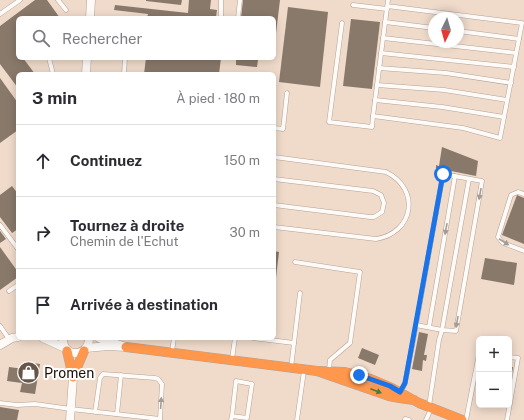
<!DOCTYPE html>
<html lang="fr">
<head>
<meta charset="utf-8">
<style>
	body { margin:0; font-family:"Public Sans",sans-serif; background:#f7f7f7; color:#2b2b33 }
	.controls { position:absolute; right:12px; bottom:12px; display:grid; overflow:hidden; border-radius:6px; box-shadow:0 2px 10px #0003 }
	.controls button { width:36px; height:36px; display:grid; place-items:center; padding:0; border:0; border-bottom:1px solid #e1e1e2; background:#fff; color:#2b2b33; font:20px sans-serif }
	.compass { position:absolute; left:428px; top:12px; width:36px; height:36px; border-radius:50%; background:#fff; box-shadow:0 2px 10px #0003; rotate:185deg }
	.stop { position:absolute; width:12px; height:12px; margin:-9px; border:3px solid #1a73e8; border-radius:50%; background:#fff }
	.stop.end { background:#1a73e8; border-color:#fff; box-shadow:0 1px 4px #0008 }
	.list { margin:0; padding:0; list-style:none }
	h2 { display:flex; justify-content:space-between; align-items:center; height:52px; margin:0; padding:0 16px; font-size:17px }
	h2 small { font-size:13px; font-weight:400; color:#7c7c81 }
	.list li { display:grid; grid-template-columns:26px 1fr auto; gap:12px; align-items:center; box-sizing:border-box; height:72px; padding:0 16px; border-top:1px solid #e1e1e2 }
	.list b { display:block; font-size:15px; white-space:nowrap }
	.list p { margin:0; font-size:13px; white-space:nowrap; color:#7c7c81 }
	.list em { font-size:13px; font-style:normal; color:#7c7c81 }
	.icon { flex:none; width:22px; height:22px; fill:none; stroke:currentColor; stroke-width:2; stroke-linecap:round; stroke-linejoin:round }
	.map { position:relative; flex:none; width:524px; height:420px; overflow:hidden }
	.search { position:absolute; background:#fff; box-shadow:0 2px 10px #0003; left:16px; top:16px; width:260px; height:44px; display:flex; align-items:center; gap:10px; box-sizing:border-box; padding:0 14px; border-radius:6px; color:#7c7c81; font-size:15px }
	.panel { position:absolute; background:#fff; box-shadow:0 2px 10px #0003; left:16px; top:72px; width:260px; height:268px; border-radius:6px }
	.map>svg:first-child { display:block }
</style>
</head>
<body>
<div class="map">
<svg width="524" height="420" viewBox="0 0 524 420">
	<rect width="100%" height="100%" fill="#f0dbcb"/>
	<g fill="#89796b">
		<path d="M35 0H47L60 18H18V58H23L35 74H18V88L0 64V26Z"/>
		<path d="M146 0H182L181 5 146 1Z"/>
		<path d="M189 0H211L210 9 217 10 216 17 147 18 148 14 114 10 115 5 188 13Z"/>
		<path d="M243 0H280L275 42 274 18H241Z"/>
		<path d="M288 7 328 12 320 87 279 82Z"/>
		<path d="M351 19 380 22 372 89 343 86Z"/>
		<path d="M146 58H221L219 74H144Z"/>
		<path d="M236 58 258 60 257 67 236 65Z"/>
		<path d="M0 78 18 103V130L0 143Z"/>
		<path d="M442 147 478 161 476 176 436 168V165L439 166Z"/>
		<path d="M12 186 18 194V229L12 233 0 217V195Z"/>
		<path d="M517 195 524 198V244L502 235Z"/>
		<path d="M0 231 6 239 0 243Z"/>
		<path d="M0 247 18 272V277L0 290Z"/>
		<path d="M274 251 279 252 275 286H274Z"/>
		<path d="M485 258 517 263 514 285 481 279Z"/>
		<path d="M419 332 428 334 424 355H427L426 361 423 360 422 371 412 369Z"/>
		<path d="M362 348 379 355 375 365 358 358Z"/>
		<path d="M25 362 40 364 35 394 20 392 22 383 7 381 9 367 24 369Z"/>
		<path d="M509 367H513L510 385H509Z"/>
		<path d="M478 385H479V400H476Z"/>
		<path d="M0 407 19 410 17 420H0Z"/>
	</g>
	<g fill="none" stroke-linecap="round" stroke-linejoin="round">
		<defs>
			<g id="lane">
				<path d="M58 0 66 10"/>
				<path d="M221 0V18"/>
				<path d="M353 5 387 9"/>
				<path d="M387 6 522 23 500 138 463 128 373 116 388 0"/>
				<path d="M0 14 20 0"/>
				<path d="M238 18 240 0"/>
				<path d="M385 22 434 28"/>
				<path d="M342 23 329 122 372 127 373 116"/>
				<path d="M458 31 519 39"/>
				<path d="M383 38 516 53"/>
				<path d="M381 53 514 67"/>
				<path d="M49 58 53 74"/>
				<path d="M379 68 446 73 511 83"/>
				<path d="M124 74 125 58"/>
				<path d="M377 85 444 90 507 100"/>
				<path d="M375 100 442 107 504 117"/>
				<path d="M274 128 283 129 287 93"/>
				<path d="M274 157 386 172C421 189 414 233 376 239L274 227"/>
				<path d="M274 179 373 191 381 195 384 203 382 212 374 217H370L274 205"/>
				<path d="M524 194 518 192 511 195 498 237 503 243 524 251"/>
				<path d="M0 225 18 249"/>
				<path d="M295 262 360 272 350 343 330 360 329 369"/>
				<path d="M9 291 18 285"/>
				<path d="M416 325 443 174 482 181 456 331 442 330 469 179"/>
				<path d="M0 326 9 339"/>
				<path d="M429 327 455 176"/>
				<path d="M253 338 294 343"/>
				<path d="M172 351 174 338"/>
				<path d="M232 359 235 338"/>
				<path d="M291 368 300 293"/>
				<path d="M401 392 405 383 416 325 442 330 439 340 429 406"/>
				<path d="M0 403 17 405 35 404 71 409 160 419 162 384 158 379 155 378 103 374 100 378 95 412"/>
				<path d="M117 414 121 375"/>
				<path d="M405 419 409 420"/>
				<path d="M231 420 232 416 236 381 252 384 247 418 232 416"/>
				<path d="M297 420 304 371"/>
				<path d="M426 420 431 409"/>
				<path d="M466 420 479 354"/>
				<path d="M507 420 518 358 509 357"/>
			</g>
			<g id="street">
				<path d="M90 18 91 0"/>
				<path d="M86 74 87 58"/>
				<path d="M43 338 65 348"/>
				<path d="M63 338C62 358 89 358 89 338"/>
				<path d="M0 345 12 338 18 337"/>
				<path d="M86 348 108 346 126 347 99 338"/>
				<path d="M70 420 73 377"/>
			</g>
			<g id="slow">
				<path d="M126 347 317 371"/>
				<path d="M67 351 73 377 84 351"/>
				<path d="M414 400C406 399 398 398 389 396L317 371 345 372 371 379 392 388 419 403 462 420"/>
			</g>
		</defs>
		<use href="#lane" stroke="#b4a295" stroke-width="5"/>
		<use href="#street" stroke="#b4a295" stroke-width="9"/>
		<use href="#slow" stroke="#b4a295" stroke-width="10"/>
		<use href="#lane" stroke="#fdfaf7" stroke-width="4"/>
		<use href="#street" stroke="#fdfaf7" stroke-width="8"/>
		<use href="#slow" stroke="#ff974d" stroke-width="9"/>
	</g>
	<defs><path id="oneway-solid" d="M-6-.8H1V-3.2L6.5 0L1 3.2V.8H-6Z"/></defs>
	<g fill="#a39b95">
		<use href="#oneway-solid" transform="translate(480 194) rotate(100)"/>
		<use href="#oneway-solid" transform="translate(446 229) rotate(100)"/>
		<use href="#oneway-solid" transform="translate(504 242) rotate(33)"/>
		<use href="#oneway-solid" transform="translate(457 322) rotate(100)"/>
		<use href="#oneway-solid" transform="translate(161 403) rotate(-86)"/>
	</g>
	<use fill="#447c3a" href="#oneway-solid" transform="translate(376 391) rotate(21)"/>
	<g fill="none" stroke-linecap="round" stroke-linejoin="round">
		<path stroke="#1a73e8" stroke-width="5" d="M359 375 390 386 400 392 405 383 443 174"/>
	</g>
	<defs>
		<symbol id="shop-disc" viewBox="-11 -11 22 22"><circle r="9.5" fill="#675548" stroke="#fff"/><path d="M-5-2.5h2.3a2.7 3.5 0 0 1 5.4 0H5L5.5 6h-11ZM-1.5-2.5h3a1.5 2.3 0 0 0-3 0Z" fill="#fff"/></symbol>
	</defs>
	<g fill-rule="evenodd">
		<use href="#shop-disc" x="16" y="360" width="25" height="25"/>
	</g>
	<g text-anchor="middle" stroke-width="4" stroke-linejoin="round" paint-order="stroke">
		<g font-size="14" fill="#1d0d02" stroke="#fff" text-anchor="start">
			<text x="44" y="378">Promen</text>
		</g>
	</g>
</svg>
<div class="controls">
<button>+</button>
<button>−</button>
</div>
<svg class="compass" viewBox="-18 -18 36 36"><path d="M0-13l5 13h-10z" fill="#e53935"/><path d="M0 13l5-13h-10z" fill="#7c7c81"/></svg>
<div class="stop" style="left:443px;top:174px"></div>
<div class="stop end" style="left:359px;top:375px"></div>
<div class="search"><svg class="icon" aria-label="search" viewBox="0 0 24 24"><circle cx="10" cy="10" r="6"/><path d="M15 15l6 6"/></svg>Rechercher</div>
<section class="panel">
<h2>3 min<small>À pied · 180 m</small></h2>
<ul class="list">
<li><svg class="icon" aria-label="ahead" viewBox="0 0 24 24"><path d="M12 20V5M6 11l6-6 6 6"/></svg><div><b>Continuez</b></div><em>150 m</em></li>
<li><svg class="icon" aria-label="right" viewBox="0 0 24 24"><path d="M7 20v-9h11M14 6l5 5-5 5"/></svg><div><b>Tournez à droite</b><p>Chemin de l'Echut</p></div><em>30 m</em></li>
<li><svg class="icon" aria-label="arrive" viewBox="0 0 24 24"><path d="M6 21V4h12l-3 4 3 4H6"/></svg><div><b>Arrivée à destination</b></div></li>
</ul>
</section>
</div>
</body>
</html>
